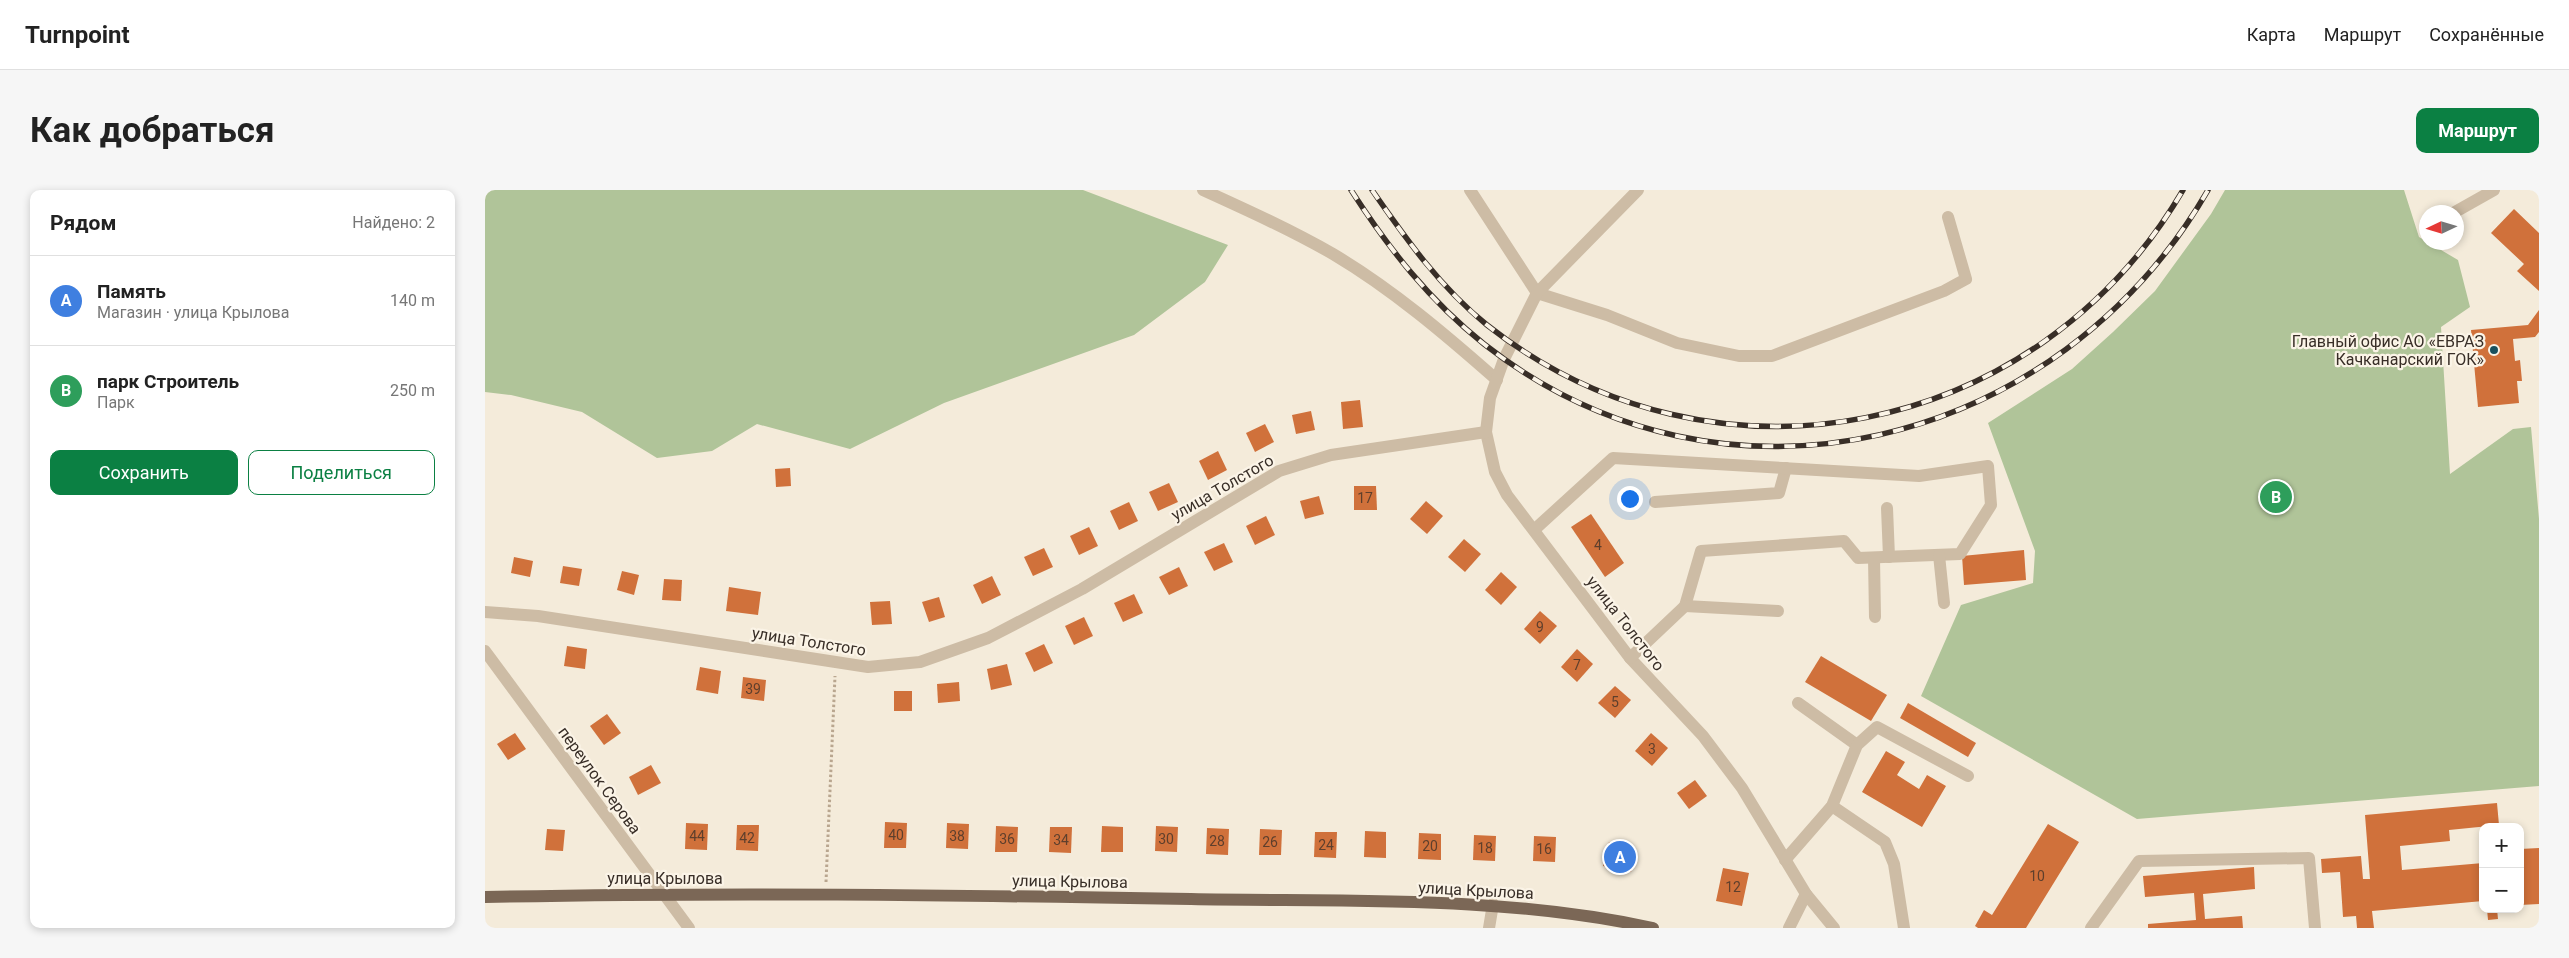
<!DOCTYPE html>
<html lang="ru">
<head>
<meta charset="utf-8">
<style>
	body { margin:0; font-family:Roboto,sans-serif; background:#f6f6f6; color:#222 }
	.controls { position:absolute; right:15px; bottom:15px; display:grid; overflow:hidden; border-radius:10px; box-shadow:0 2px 8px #0003 }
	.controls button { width:45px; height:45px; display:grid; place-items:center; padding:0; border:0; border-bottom:1px solid #e0e0e0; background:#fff; color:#222; font:25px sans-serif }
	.compass { position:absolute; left:1934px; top:15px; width:45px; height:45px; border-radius:50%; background:#fff; box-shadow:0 2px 8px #0003; rotate:266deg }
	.you { position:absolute; left:1144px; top:308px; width:18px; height:18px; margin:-12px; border:4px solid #fff; border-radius:50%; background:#1a73e8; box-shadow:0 0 0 8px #1a73e833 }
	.badge { display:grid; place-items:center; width:32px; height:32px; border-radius:50%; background:#0b8043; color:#fff; font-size:16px; font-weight:700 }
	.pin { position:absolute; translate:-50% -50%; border:2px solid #fff; box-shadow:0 1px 5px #0006 }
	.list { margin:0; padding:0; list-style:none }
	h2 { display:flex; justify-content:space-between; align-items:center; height:65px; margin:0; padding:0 20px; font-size:21px }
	h2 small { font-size:16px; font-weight:400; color:#767676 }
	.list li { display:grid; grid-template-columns:32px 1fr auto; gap:15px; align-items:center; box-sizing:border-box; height:90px; padding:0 20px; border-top:1px solid #e0e0e0 }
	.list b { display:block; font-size:19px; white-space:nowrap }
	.list p { margin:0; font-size:16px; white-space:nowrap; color:#767676 }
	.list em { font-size:16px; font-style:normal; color:#767676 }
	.actions { display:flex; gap:10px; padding:15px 20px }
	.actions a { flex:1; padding:11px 0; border:1px solid #0b8043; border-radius:10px; text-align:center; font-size:18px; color:#0b8043 }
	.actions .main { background:#0b8043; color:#fff }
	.map { position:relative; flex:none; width:2054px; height:738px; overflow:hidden; border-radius:10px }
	header { display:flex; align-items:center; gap:30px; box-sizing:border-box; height:70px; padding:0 25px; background:#fff; border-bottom:1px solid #e0e0e0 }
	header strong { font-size:24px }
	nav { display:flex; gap:28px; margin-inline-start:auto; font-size:18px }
	.intro { display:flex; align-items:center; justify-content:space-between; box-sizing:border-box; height:120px; padding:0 30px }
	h1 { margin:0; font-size:35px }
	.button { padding:12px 22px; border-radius:10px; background:#0b8043; color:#fff; font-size:18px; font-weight:700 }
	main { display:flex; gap:30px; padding:0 30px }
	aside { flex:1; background:#fff; border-radius:10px; box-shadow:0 2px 8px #0003 }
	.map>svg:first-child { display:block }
</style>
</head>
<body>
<header>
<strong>Turnpoint</strong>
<nav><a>Карта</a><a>Маршрут</a><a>Сохранённые</a></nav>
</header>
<div class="intro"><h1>Как добраться</h1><a class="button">Маршрут</a></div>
<main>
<aside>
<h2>Рядом<small>Найдено: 2</small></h2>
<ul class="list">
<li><span class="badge" style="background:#3f7fe0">A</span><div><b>Память</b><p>Магазин · улица Крылова</p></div><em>140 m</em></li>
<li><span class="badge" style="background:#2e9e5b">B</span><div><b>парк Строитель</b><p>Парк</p></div><em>250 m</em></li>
</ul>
<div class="actions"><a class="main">Сохранить</a><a>Поделиться</a></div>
</aside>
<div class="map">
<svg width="2054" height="738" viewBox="0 0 2054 738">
	<rect width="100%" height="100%" fill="#f4ebda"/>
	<g fill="#b0c499">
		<path d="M0 0H598L743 55 720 92 649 145 459 213 365 259 272 234 227 261 172 268 97 222 26 205 0 202Z"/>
		<path d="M1740 0H1919L1934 47 1973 70 1985 117 1956 137 1965 284 2028 239 2046 237 2054 329V596L1652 629 1436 506 1476 415 1548 393 1550 361 1503 233 1587 179 1628 142 1670 101 1726 24Z"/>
	</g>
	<g fill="#d0713b">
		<path d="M2029 19 2054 43V101L2032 81 2039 74 2006 43Z"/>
		<path d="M2054 120V142L2050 147 2028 149 2030 171 2035 170 2037 191H2032L2034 213 1993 217 1986 140 2043 135Z"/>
		<path d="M875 210 878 237 858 239 856 212Z"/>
		<path d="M826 221 830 240 811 244 807 225Z"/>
		<path d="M780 234 789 252 770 262 761 243Z"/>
		<path d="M733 261 742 280 723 290 714 271Z"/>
		<path d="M305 278 306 296 291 297 290 279Z"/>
		<path d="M684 293 693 312 673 321 664 302Z"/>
		<path d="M869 296H891L892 320H869Z"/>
		<path d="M834 306 839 324 820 329 815 311Z"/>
		<path d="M941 311 958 326 942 344 925 329Z"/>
		<path d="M644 312 653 331 634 340 625 321Z"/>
		<path d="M1106 324 1139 373 1120 387 1086 337Z"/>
		<path d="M781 326 790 345 770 355 761 336Z"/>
		<path d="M604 337 613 356 594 365 585 346Z"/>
		<path d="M979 349 996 364 980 382 963 367Z"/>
		<path d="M739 353 748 372 729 381 719 362Z"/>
		<path d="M559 358 568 377 548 386 539 367Z"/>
		<path d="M1539 360 1541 390 1479 395 1477 366Z"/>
		<path d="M29 367 48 371 45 387 26 383Z"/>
		<path d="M78 376 97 379 94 396 75 393Z"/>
		<path d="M694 377 703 396 684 405 674 387Z"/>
		<path d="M137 381 154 385 149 405 132 400Z"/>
		<path d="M1016 382 1032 397 1016 415 1000 400Z"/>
		<path d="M507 386 516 405 497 414 488 395Z"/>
		<path d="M179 389 197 390 196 411 177 410Z"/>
		<path d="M244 397 276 402 273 425 241 421Z"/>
		<path d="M649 404 658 423 638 432 629 413Z"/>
		<path d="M454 407 460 427 444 432 437 412Z"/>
		<path d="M405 411 407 434 387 435 385 412Z"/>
		<path d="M1055 421 1072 436 1055 454 1039 439Z"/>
		<path d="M599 427 608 446 589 455 580 436Z"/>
		<path d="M559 454 568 473 549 482 540 463Z"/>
		<path d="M82 456 102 459 100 479 79 476Z"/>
		<path d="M1092 459 1108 474 1092 492 1076 477Z"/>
		<path d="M1336 466 1402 505 1386 531 1320 492Z"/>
		<path d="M522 474 527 495 506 500 502 479Z"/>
		<path d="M215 477 236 481 233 504 211 500Z"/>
		<path d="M258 487 281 490 279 511 256 508Z"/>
		<path d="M474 492 475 511 453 513 452 494Z"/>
		<path d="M1130 496 1146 510 1130 528 1113 513Z"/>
		<rect x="409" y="501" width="18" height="20"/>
		<path d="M1423 513 1491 553 1483 567 1415 528Z"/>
		<path d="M122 524 136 543 119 555 105 536Z"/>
		<path d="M30 543 41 559 23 570 12 554Z"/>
		<path d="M1166 543 1183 558 1167 576 1150 561Z"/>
		<path d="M1401 561 1420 572 1412 585 1434 599 1442 585 1461 596 1437 637 1377 602Z"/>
		<path d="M166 575 176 593 153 605 144 587Z"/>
		<path d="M1210 590 1222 606 1204 619 1192 603Z"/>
		<path d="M2012 613 2014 635 1964 640 1965 651 1915 656 1917 680 1998 673V711L1887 721 1889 738H1872L1871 726 1858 727 1855 682 1837 683 1836 669 1876 666 1878 689H1885L1880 625Z"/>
		<path d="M400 632 422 633 421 658H399Z"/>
		<path d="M201 633 223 634 222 660 200 659Z"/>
		<path d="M462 633 484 634 483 659 461 658Z"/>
		<path d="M1563 634 1594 652 1541 738H1493L1490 736 1499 720 1507 725Z"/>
		<path d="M252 635H274L273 661 251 660Z"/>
		<path d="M511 636 533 637 532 662H510Z"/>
		<path d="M617 636 638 637V662H616Z"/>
		<path d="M671 636 693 637 692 662 670 661Z"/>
		<path d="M565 637H587L586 663 564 662Z"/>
		<path d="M722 638 744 639 743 665 721 664Z"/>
		<path d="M62 639 80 640 78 661 60 660Z"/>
		<path d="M775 639 797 640 796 665H774Z"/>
		<path d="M880 641 901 642V668L879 667Z"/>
		<path d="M830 642H852L851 668 829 667Z"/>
		<path d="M934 643 956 644V670L933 669Z"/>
		<path d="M989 645 1011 646 1010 671 988 670Z"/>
		<path d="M1049 646 1071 647 1070 672 1048 671Z"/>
		<path d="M1124 652 1151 659 1146 682 1118 676Z"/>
		<path d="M2054 658V714L2035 715V659Z"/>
		<path d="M1769 677 1770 699 1718 704 1720 729 1757 726 1758 738H1663V734L1711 730 1709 703 1660 707 1658 686Z"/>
		<path d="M1238 678 1264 683 1257 716 1231 711Z"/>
		<path d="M2002 719H2012L2013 729 2003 730Z"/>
	</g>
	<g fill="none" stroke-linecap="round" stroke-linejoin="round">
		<path stroke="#b9a68f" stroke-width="3" stroke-dasharray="2.5 2.5" stroke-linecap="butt" d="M341 692 350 486"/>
		<g stroke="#cdbca5" stroke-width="12">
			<path d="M718 0C762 20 806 40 848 64 907 99 961 145 1012 190"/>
			<path d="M985 0 1052 103 1122 125 1192 153 1254 166H1287L1459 101 1481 89 1463 27"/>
			<path d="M1153 0 1052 103 1019 169 1005 208 1001 242 1010 282 1022 305 1145 468 1218 546 1257 598 1321 704 1349 738"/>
			<path d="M1970 22 2009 0"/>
			<path d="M1170 312 1294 303 1301 278"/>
			<path d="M1402 318 1404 367"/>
			<path d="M1049 340 1128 268 1434 286 1503 276 1506 315 1475 364 1373 368 1359 351 1216 361 1200 416 1145 468"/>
			<path d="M1454 365 1459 413"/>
			<path d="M1389 368 1390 427"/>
			<path d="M1200 416 1293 421"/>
			<path d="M0 422 53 426 383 477 435 472 503 448 597 399 794 281 846 265 1001 242"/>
			<path d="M0 461 204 738"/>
			<path d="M1313 513 1372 555"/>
			<path d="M1347 616 1400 652 1409 674 1419 738"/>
			<path d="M1300 670 1347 616 1372 555 1392 537 1483 586"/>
			<path d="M1004 738 1008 714"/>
			<path d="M1304 738 1321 704"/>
			<path d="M1606 738 1654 671 1824 668 1830 738"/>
		</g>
		<path stroke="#7b6756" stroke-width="12" d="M0 707C235 702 470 705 706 709 860 712 1017 705 1168 738"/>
		<defs>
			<g id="rail">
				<path d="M866 0C904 59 944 110 999 154 1239 343 1574 258 1723 0"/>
				<path d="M887 0C921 49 955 97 1002 135 1229 314 1553 248 1698 0"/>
			</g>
		</defs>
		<use href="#rail" stroke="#382e27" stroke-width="5.5"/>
		<use href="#rail" stroke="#fbf4e7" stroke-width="4" stroke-dasharray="11" stroke-linecap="butt"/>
	</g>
	<circle fill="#19505d" stroke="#fbf4e7" stroke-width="2" cx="2009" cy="160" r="5"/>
	<g text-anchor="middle" stroke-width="4.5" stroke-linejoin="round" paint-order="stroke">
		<g font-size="14" fill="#5e3f2c">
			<text x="880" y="313">17</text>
			<text x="1113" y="360">4</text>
			<text x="1055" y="442">9</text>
			<text x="1092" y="480">7</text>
			<text x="268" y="504">39</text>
			<text x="1130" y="517">5</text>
			<text x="1167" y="564">3</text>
			<text x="411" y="650">40</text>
			<text x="212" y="651">44</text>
			<text x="472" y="651">38</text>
			<text x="262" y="653">42</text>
			<text x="522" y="654">36</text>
			<text x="681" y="654">30</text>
			<text x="576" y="655">34</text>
			<text x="732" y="656">28</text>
			<text x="785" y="657">26</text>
			<text x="841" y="660">24</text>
			<text x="945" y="661">20</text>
			<text x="1000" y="663">18</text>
			<text x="1059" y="664">16</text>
			<text x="1552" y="691">10</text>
			<text x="1248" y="702">12</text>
		</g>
		<g font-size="16" fill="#382e27" stroke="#fbf4e7" text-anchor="end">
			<text x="1999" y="157">Главный офис АО «ЕВРАЗ<tspan x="1999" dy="18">Качканарский ГОК»</tspan></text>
		</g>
		<g font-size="16" fill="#382e27" stroke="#fbf4e7">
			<text transform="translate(737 297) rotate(-30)" y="6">улица Толстого</text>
			<text transform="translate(1141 433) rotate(52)" y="6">улица Толстого</text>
			<text transform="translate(324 451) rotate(9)" y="6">улица Толстого</text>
			<text transform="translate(115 590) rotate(54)" y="6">переулок Серова</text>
			<text x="180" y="694">улица Крылова</text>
			<text transform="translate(585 691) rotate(1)" y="6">улица Крылова</text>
			<text transform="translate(991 700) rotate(3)" y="6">улица Крылова</text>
		</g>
	</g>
</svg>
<div class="controls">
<button>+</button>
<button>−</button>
</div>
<svg class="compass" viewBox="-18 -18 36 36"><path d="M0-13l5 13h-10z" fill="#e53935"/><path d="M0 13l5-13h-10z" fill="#767676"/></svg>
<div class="you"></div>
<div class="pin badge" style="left:1135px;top:667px;background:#3f7fe0">A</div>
<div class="pin badge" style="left:1791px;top:307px;background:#2e9e5b">B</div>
</div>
</main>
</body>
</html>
